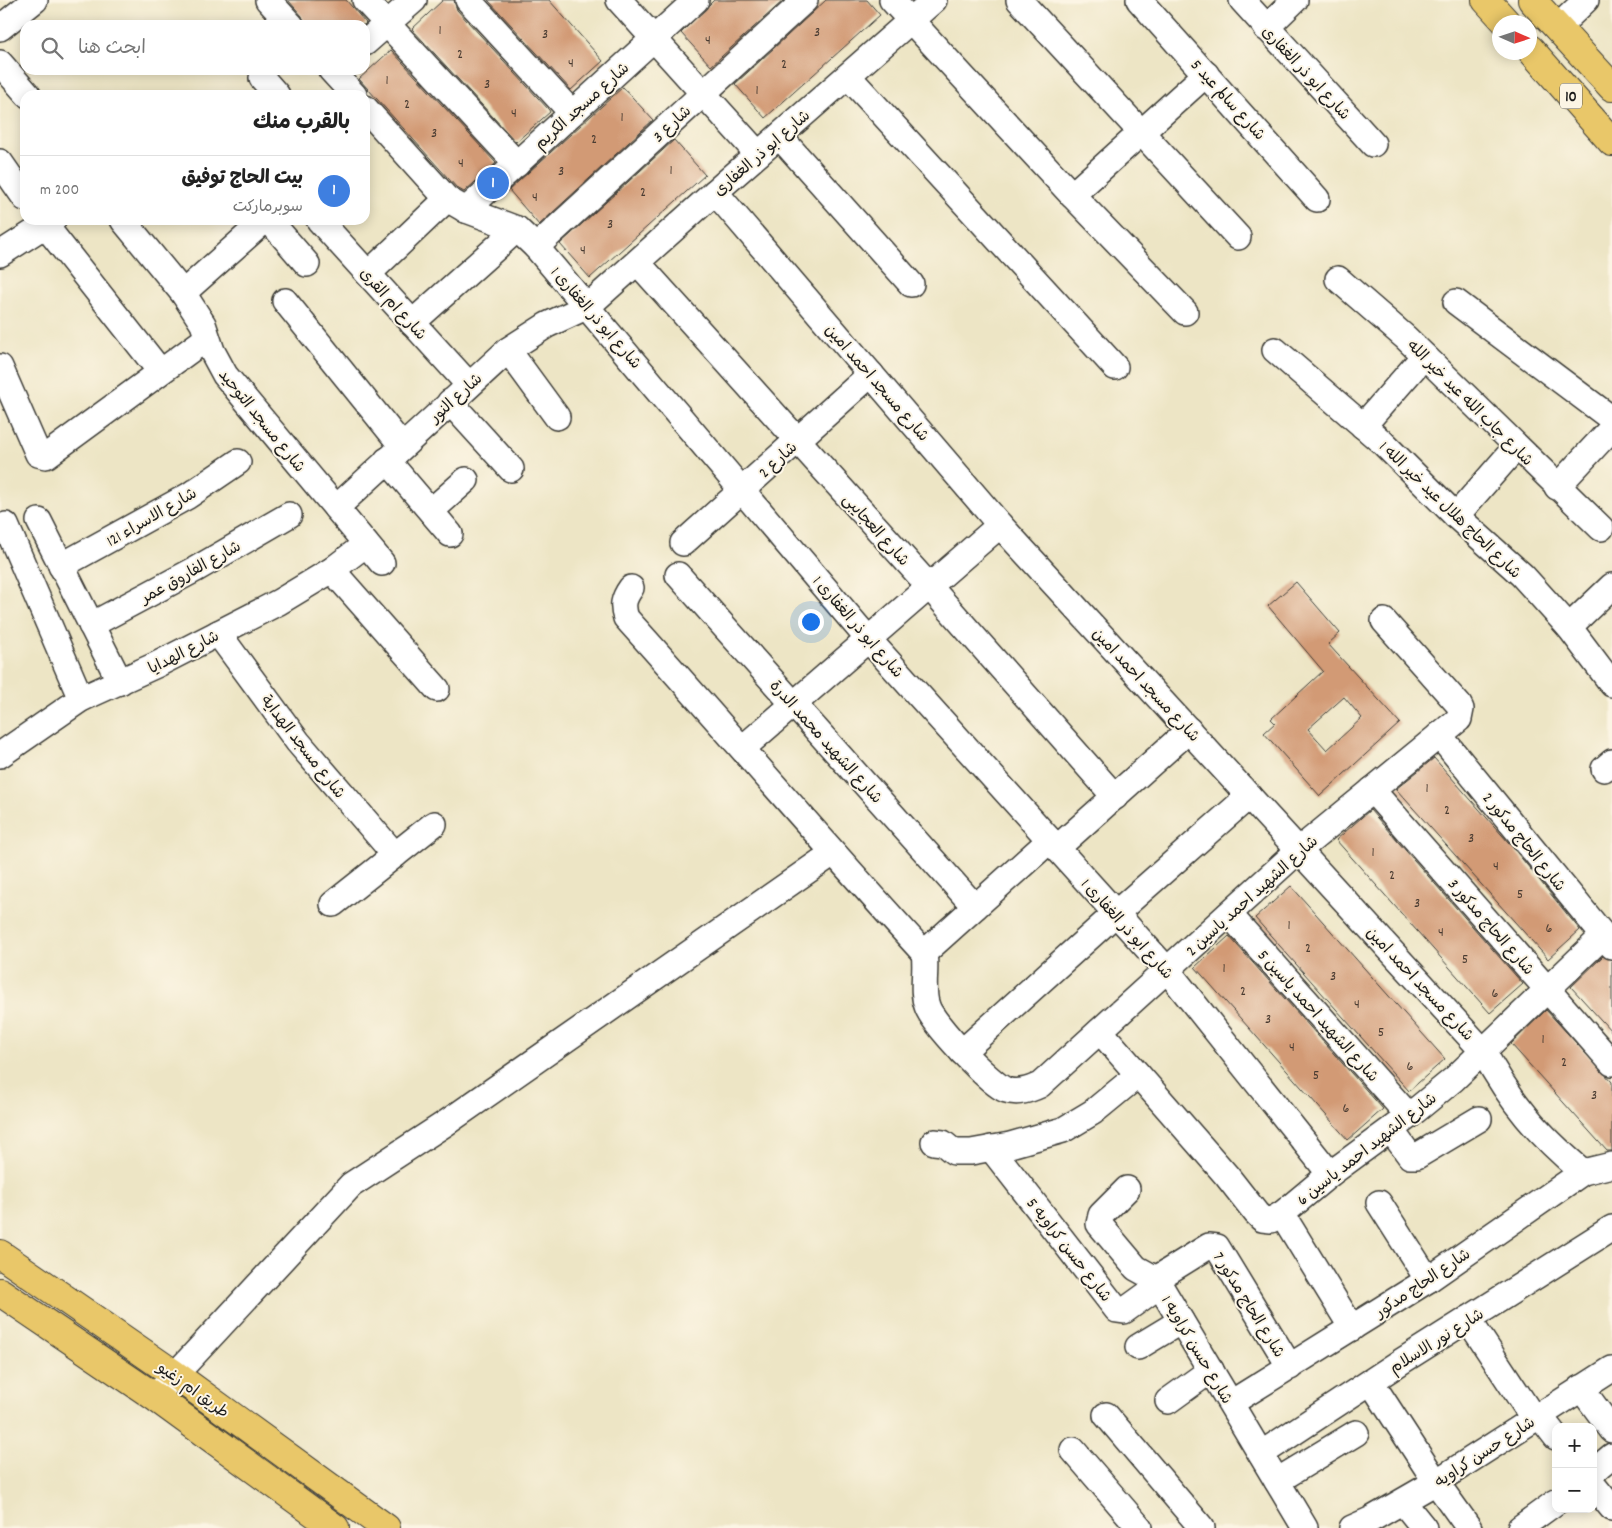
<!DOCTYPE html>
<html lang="ar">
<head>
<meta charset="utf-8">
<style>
	body { margin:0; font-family:Dekko,"Playpen Sans Arabic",sans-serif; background:#f6f6f6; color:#222; direction:rtl }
	.controls { position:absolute; right:15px; bottom:15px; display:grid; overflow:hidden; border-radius:10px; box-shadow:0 2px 12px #0003 }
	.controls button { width:45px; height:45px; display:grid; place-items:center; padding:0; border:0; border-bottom:1px solid #e0e0e0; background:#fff; color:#222; font:25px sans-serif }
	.compass { position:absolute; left:1492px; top:15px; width:45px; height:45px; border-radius:50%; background:#fff; box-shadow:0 2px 12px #0003; rotate:93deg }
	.you { position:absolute; left:810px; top:621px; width:18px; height:18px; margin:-12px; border:4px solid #fff; border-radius:50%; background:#1a73e8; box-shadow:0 0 0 8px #1a73e833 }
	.badge { display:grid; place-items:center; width:32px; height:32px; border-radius:50%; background:#0f766e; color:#fff; font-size:16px; font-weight:700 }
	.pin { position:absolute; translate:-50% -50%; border:2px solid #fff; box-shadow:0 1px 5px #0006 }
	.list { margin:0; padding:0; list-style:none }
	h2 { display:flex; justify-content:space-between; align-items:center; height:65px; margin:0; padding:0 20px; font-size:21px }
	h2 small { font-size:16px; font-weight:400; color:#767676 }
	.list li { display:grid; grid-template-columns:32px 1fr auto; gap:15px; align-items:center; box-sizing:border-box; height:70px; padding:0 20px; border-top:1px solid #e0e0e0 }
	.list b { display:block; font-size:19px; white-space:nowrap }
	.list p { margin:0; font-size:16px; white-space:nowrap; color:#767676 }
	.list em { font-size:16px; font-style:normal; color:#767676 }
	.icon { flex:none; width:28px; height:28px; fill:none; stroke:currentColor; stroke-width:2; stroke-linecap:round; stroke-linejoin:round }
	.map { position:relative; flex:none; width:1612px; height:1528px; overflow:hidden; direction:ltr }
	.search { position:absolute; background:#fff; box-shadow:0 2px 12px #0003; left:20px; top:20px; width:350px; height:55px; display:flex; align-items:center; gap:12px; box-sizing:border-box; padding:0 18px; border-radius:15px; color:#767676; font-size:19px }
	.panel { position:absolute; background:#fff; box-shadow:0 2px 12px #0003; left:20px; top:90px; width:350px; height:135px; border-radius:15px; direction:rtl }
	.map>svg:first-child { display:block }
</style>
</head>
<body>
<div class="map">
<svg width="1612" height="1528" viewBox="0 0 1612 1528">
	<rect width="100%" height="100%" fill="#fcf5e5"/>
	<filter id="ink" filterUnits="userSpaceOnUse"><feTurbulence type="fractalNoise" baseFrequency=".02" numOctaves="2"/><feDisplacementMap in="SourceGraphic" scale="10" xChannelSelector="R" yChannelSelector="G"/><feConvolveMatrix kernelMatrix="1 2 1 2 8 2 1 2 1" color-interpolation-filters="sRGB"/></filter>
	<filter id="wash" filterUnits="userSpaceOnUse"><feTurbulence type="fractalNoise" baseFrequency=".0096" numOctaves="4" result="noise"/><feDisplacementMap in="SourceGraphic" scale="20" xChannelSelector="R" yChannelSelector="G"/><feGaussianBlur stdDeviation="1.12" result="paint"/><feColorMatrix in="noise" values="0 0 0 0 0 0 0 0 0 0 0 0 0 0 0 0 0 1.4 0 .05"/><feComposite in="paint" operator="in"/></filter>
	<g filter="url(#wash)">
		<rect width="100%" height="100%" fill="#ede5c5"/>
		<g id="blocks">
			<g fill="#d29a75" fill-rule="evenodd">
				<path d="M288 0H346L366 23 364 25H305L302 16Z"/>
				<path d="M443 0H454L457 10 549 110 550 112 516 142 412 29Z"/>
				<path d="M488 0H549L603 61 571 90Z"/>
				<path d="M714 0H784L711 66 681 33Z"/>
				<path d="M826 0H867L880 15 765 118 735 84Z"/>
				<path d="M391 50 496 163 464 192 457 188 359 79Z"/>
				<path d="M623 87 653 120 539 225 509 190Z"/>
				<path d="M674 140 705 175 590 278 560 244Z"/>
				<path d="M1296 582 1340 633 1328 644 1400 723 1320 796 1264 733 1275 723 1271 719 1323 671 1268 606ZM1344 697 1362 718 1327 750 1308 729Z"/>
				<path d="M1434 758 1509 843 1580 930 1548 959 1396 789Z"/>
				<path d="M1370 810 1523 984 1490 1013 1336 840Z"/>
				<path d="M1291 886 1445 1059 1409 1091 1255 918Z"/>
				<path d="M1229 936 1383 1109 1348 1140 1195 967Z"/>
				<path d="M1603 956 1612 960V1032L1571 987Z"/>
				<path d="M1546 1010 1612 1082V1151H1607L1511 1044Z"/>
			</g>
		</g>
	</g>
	<g filter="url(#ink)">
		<use href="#blocks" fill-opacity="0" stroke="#3b3a35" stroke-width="1"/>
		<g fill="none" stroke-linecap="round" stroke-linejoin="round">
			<defs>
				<g id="minor">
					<path d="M268 0 291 25"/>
					<path d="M365 0 517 164"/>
					<path d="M468 0 572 113"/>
					<path d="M619 0 758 154"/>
					<path d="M892 0 1072 195 1185 312"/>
					<path d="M1019 0 1238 237"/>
					<path d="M1139 0 1317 199"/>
					<path d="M1242 0 1373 144"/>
					<path d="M0 28 35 0"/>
					<path d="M1266 28 1295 0"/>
					<path d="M1557 28 1586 0"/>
					<path d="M365 43 414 0"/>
					<path d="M0 63 28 95"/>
					<path d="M331 70 354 95"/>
					<path d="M848 76 1115 367"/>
					<path d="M262 78 277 95"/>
					<path d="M365 108 447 199 466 210 517 229 536 247 868 639 1168 971 1330 1174"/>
					<path d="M780 137 911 284"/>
					<path d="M0 162 25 198"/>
					<path d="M715 192 1000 525 1483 1051C1512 1104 1537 1133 1583 1172"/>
					<path d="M1072 195 1206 74"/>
					<path d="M466 210 696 0"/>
					<path d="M41 220 160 371"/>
					<path d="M123 220 183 293 203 324 212 351 225 375 382 563"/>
					<path d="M269 220 307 264"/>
					<path d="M319 220 469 385"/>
					<path d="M536 247 805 0"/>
					<path d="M0 254 53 220"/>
					<path d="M638 263 929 586 1115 797"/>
					<path d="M368 274 447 199"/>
					<path d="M1338 279 1406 338 1601 528"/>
					<path d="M183 293 265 220"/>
					<path d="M285 301 402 446"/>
					<path d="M1456 302 1612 419"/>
					<path d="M412 323 517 229"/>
					<path d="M508 350 557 417"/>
					<path d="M1275 350 1383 443 1456 516 1522 575 1569 627 1612 684"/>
					<path d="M0 367 38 454 46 456 207 338"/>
					<path d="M450 402 511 469"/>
					<path d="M1363 426 1424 356"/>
					<path d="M387 460 450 534"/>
					<path d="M1557 487 1612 428"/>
					<path d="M336 508 508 350 547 325 588 306 715 192 934 0"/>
					<path d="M431 511 466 480"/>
					<path d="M1456 516 1516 447"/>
					<path d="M39 521 120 682"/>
					<path d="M6 525 81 699"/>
					<path d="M683 543 871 374"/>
					<path d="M61 566 188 496 238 462"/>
					<path d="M332 570 437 689"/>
					<path d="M678 575 975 907"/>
					<path d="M631 588C623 599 622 606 626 618 726 729 823 843 924 953"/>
					<path d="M91 625 196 569 289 515"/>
					<path d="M1569 627 1612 586"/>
					<path d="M218 633 298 742 395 855"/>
					<path d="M1439 735 1612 946"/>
					<path d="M743 748 1000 525"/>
					<path d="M0 755 81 699 156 665 279 602 332 570 366 544"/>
					<path d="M1604 769 1612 762"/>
					<path d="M1372 790 1612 1063"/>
					<path d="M1057 848 1189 730"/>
					<path d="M333 904 434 824"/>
					<path d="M1229 914 1409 1116"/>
					<path d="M924 953C927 970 921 990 927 1006 932 1023 990 1084 1006 1090 1018 1094 1029 1090 1040 1085L1299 850 1459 719 1461 709 1459 705 1384 621"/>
					<path d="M924 953 1050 840"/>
					<path d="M1100 1031 1227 1176 1256 1213 1262 1219 1271 1220 1282 1214 1330 1174 1409 1116 1454 1079 1603 936"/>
					<path d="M962 1052 1115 914 1249 796"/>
					<path d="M1391 1130 1410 1156H1417L1479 1119"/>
					<path d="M934 1142 943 1143 954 1152H971L1010 1145 1063 1130 1093 1112 1138 1075"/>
					<path d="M991 1148 1117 1310 1124 1311 1160 1285"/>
					<path d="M1127 1189 1101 1215 1099 1224 1136 1268 1156 1279 1305 1528"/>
					<path d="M1379 1203 1428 1280"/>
					<path d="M1282 1214 1352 1328"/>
					<path d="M1156 1279 1209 1246 1217 1247 1290 1367"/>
					<path d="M1468 1319 1534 1419"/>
					<path d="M1138 1347 1181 1321"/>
					<path d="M1371 1382 1436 1482 1469 1528"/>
					<path d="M1581 1388 1612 1430"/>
					<path d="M161 1390 351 1185 446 1123 833 853"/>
					<path d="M1168 1401 1211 1370"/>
					<path d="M1231 1403 1428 1280 1583 1172 1612 1165"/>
					<path d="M1106 1415 1202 1528"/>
					<path d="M1539 1415 1556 1437"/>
					<path d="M1073 1450 1140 1528"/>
					<path d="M1261 1454 1402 1361 1612 1228"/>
					<path d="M1593 1472 1612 1456"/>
					<path d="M1277 1481 1356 1433"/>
					<path d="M1593 1485 1612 1508"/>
					<path d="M1403 1502 1424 1528"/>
					<path d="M1352 1528 1370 1520 1436 1482 1612 1369"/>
					<path d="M1520 1528 1556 1502"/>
				</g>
				<g id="major">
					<path d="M1486 0 1506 22"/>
					<path d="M1532 0 1612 87"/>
					<path d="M1530 49 1612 142"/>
					<path d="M0 1254 174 1374 386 1528"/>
					<path d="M0 1292 155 1397 335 1528"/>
				</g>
			</defs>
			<use href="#minor" stroke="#3b3a35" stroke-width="28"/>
			<use href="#major" stroke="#3b3a35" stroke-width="30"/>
			<use href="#minor" stroke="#fff" stroke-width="25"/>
			<use href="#major" stroke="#e9c769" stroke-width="28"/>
		</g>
	</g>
	<g text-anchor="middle" stroke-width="4" stroke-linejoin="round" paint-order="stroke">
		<g font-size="14" fill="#4a3c32">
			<text x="440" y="34">1</text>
			<text x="817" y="36">3</text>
			<text x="545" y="38">3</text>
			<text x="708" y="44">4</text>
			<text x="460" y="58">2</text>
			<text x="571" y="67">4</text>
			<text x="784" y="68">2</text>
			<text x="387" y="84">1</text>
			<text x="487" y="88">3</text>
			<text x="757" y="94">1</text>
			<text x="407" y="108">2</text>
			<text x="514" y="117">4</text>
			<text x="622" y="121">1</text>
			<text x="434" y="137">3</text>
			<text x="594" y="143">2</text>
			<text x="461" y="167">4</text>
			<text x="671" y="174">1</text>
			<text x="561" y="175">3</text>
			<text x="643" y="196">2</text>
			<text x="535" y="201">4</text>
			<text x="610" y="228">3</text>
			<text x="583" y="254">4</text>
			<text x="1427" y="792">1</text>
			<text x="1447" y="814">2</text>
			<text x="1471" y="842">3</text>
			<text x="1373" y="856">1</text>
			<text x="1496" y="870">4</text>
			<text x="1392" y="879">2</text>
			<text x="1520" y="898">5</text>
			<text x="1417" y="907">3</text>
			<text x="1289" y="929">1</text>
			<text x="1549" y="932">6</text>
			<text x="1441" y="936">4</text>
			<text x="1308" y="952">2</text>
			<text x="1465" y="963">5</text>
			<text x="1224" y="972">1</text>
			<text x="1333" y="980">3</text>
			<text x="1243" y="995">2</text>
			<text x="1495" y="997">6</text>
			<text x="1357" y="1008">4</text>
			<text x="1268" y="1023">3</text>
			<text x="1381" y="1036">5</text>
			<text x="1543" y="1043">1</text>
			<text x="1292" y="1051">4</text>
			<text x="1564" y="1066">2</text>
			<text x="1410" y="1070">6</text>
			<text x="1316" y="1079">5</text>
			<text x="1594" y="1099">3</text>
			<text x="1346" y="1112">6</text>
		</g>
		<rect fill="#fcf5e5" stroke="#5f5d58" stroke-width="1" x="1560" y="83.5" width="22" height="25" rx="4"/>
		<g font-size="15" font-weight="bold" fill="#1c1c1c">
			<text x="1571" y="101">10</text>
		</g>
		<g font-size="16" fill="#1c1c1c" stroke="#fcf5e5">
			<text transform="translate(1307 72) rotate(47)" y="6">شارع ابو ذر الغفارى</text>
			<text transform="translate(1229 99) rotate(48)" y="6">شارع سالم عيد 5</text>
			<text transform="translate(581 105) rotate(-42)" y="6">شارع مسجد الكريم</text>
			<text transform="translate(671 123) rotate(-43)" y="6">شارع 3</text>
			<text transform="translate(761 152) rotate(-41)" y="6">شارع ابو ذر الغفارى</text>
			<text transform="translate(394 303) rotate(48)" y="6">شارع ام القرى</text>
			<text transform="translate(597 317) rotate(49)" y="6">شارع ابو ذر الغفارى 1</text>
			<text transform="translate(878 382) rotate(49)" y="6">شارع مسجد احمد امين</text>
			<text transform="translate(455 397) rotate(-42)" y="6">شارع النور</text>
			<text transform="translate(1471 402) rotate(45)" y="6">شارع جاب الله عيد خير الله</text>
			<text transform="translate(263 420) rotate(51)" y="6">شارع مسجد التوحيد</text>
			<text transform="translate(777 459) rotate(-42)" y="6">شارع 2</text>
			<text transform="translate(1451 509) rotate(44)" y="6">شارع الحاج هلال عيد خير الله 1</text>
			<text transform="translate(151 516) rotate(-30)" y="6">شارع الاسراء 121</text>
			<text transform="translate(877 529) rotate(48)" y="6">شارع العجايبى</text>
			<text transform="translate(190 571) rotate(-29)" y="6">شارع الفاروق عمر</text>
			<text transform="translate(859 626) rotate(49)" y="6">شارع ابو ذر الغفارى 1</text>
			<text transform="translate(183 651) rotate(-27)" y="6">شارع الهدايا</text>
			<text transform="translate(1147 684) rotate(47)" y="6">شارع مسجد احمد امين</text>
			<text transform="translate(827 741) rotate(48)" y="6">شارع الشهيد محمد الدرة</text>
			<text transform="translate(304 746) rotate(52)" y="6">شارع مسجد الهداية</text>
			<text transform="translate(1525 841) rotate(51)" y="6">شارع الحاج مدكور 2</text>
			<text transform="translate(1251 895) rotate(-42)" y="6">شارع الشهيد احمد ياسين 2</text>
			<text transform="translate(1492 926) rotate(49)" y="6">شارع الحاج مدكور 3</text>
			<text transform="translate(1128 928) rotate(48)" y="6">شارع ابو ذر الغفارى 1</text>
			<text transform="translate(1421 983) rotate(47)" y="6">شارع مسجد احمد امين</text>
			<text transform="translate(1319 1015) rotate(48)" y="6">شارع الشهيد احمد ياسين 5</text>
			<text transform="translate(1366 1148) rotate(-38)" y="6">شارع الشهيد احمد ياسين 6</text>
			<text transform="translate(1070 1249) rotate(52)" y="6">شارع حسن كراويه 5</text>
			<text transform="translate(1422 1282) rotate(-34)" y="6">شارع الحاج مدكور</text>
			<text transform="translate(1250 1304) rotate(58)" y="6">شارع الحاج مدكور 7</text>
			<text transform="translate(1436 1340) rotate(-32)" y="6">شارع نور الاسلام</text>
			<text transform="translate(1198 1349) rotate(59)" y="6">شارع حسن كراويه 1</text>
			<text transform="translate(194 1389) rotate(36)" y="6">طريق ام زغيو</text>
			<text transform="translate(1484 1451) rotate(-33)" y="6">شارع حسن كراويه</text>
		</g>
	</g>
</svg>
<div class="controls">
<button>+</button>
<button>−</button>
</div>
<svg class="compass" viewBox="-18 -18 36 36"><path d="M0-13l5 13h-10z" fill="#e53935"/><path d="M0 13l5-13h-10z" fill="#767676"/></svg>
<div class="you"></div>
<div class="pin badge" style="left:493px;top:183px;background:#3f7fe0">1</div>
<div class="search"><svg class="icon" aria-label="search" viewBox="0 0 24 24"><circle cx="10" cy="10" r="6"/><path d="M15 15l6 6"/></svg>ابحث هنا</div>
<section class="panel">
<h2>بالقرب منك<small></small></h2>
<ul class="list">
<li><span class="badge" style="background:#3f7fe0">1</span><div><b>بيت الحاج توفيق</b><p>سوبرماركت</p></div><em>200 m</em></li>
</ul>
</section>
</div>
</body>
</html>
